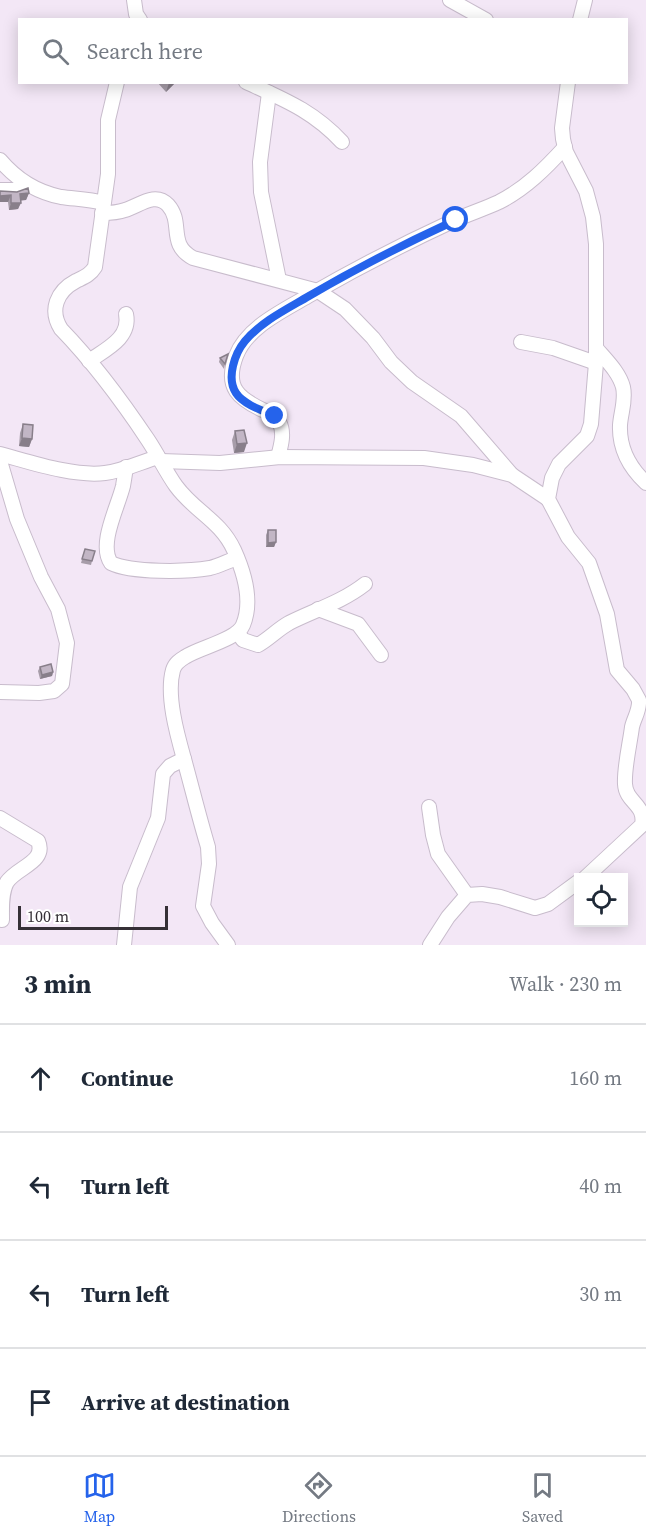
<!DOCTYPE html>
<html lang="en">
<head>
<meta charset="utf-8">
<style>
	body { margin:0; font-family:"Source Serif 4",serif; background:#f6f6f7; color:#1f2937 }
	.controls { position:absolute; right:18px; bottom:18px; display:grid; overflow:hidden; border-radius:0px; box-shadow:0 3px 15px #0003 }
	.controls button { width:54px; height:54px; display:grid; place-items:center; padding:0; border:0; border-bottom:2px solid #e0e1e3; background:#fff; color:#1f2937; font:30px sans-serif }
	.scale { position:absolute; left:18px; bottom:15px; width:150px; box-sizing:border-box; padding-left:6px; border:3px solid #353036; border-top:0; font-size:16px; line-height:21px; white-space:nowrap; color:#353036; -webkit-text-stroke:4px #fff; paint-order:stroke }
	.stop { position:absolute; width:18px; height:18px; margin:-14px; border:4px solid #2563eb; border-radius:50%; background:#fff }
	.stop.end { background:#2563eb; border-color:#fff; box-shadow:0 2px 6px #0008 }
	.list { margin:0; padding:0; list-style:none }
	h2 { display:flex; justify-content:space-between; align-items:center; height:78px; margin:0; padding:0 24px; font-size:26px }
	h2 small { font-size:20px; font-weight:400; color:#747a83 }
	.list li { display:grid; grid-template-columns:39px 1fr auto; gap:18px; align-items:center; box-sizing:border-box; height:108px; padding:0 24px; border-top:2px solid #e0e1e3 }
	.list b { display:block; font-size:22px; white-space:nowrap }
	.list em { font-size:20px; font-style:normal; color:#747a83 }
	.icon { flex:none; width:33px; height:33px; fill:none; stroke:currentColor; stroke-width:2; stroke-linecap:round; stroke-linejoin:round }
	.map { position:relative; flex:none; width:646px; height:945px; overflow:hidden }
	.search { position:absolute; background:#fff; box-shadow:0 3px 15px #0003; left:18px; right:18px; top:18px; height:66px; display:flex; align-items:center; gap:15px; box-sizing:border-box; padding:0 21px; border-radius:0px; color:#747a83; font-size:22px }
	.sheet { height:510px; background:#fff }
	nav { display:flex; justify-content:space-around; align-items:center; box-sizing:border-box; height:84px; border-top:2px solid #e0e1e3; background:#fff; font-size:16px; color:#747a83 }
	nav a { display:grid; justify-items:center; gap:3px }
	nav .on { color:#2563eb }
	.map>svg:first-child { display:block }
</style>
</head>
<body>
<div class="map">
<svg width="646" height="945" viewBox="0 0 646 945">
	<rect width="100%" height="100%" fill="#f3e7f6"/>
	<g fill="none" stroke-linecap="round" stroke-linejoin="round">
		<defs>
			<g id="minor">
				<path d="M134 0 136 14 140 20"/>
				<path d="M450 0 486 20"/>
				<path d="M580 20 585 0"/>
				<path d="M117 82 108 120V174L95 267C90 275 84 277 76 281 57 291 49 310 61 329 93 362 122 401 148 440 158 455 166 472 176 486 195 512 220 520 234 550 244 572 253 601 243 625 237 640 200 647 185 657 180 660 175 663 173 670 166 695 177 734 184 759 192 788 199 817 208 847L209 864 203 906 212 923 228 945"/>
				<path d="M246 82C285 100 313 111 342 142"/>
				<path d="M568 82 562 128 563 139 566 152 586 191 593 217 596 244V363L591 424 587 436 559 464 552 478 548 499 568 537 589 563 607 614 617 670 633 689 639 700C640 710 634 718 632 727 630 743 624 768 625 784 626 803 646 804 642 825L585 878"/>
				<path d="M269 93 260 162 261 192 279 280"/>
				<path d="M0 160C16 179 36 192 61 197 75 199 89 199 103 203"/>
				<path d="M0 190H15L27 185"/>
				<path d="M102 213C110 213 117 213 125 210 139 206 155 191 168 205 184 223 167 244 193 258L318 291 345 309 373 338 391 362 412 382 461 416 512 475"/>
				<path d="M521 342 553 348 596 363"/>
				<path d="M596 348C606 360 619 372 623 387 626 400 621 412 620 425 619 449 629 467 646 483"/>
				<path d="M89 361C106 349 131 338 126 314"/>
				<path d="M0 454C30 462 74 477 105 473 123 471 141 462 158 457"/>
				<path d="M278 457C281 446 285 432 279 422 276 416 271 414 265 411 239 399 224 388 236 356 247 327 283 311 308 296 355 269 403 244 453 221 468 214 484 209 499 202 525 189 546 168 565 147"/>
				<path d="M0 461 17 519 41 577 58 609 67 643 62 684 54 691 39 693 0 692"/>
				<path d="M161 461 220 463 280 457 424 458 473 465 512 475 548 499"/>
				<path d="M126 467C125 474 124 480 123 486 118 507 98 544 111 563 131 573 187 572 210 568 219 566 228 561 237 558"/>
				<path d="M318 609 358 624 381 655"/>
				<path d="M238 633 243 640 258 645C269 639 278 629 289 623 315 610 342 602 365 584"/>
				<path d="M429 807 433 835 438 854 467 895"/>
				<path d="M0 818 38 841C47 862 17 867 7 882 1 893 2 908 2 920"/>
				<path d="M124 945 130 887 158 818 163 774 170 766 184 759"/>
				<path d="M430 945 448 917 467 895 482 894 500 897 535 908 548 904 578 882"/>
			</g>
		</defs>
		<use href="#minor" stroke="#c8bccc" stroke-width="16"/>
		<use href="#minor" stroke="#fff" stroke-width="14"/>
	</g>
	<g fill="#a79da9">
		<path d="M157 82H176L166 92Z"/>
		<path d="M0 191 2 192 29 193 26 200H21L18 209 9 210 8 202H0Z"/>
		<path d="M220 358 225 364 224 369 219 362Z"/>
		<path d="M23 424 32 439 29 447 19 446 20 433Z"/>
		<path d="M235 431 244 452 234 453 232 440Z"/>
		<path d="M268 530 276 542 274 547H266V535Z"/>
		<path d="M85 549 92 561 91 565 81 563Z"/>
		<path d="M40 667 53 672 52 676 40 679 38 671Z"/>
	</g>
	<g fill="#887f8a">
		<path d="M170 82H176L166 92 169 83Z"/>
		<path d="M29 193 26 200 18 201 20 194Z"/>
		<path d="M11 195 8 202H0V196Z"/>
		<path d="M11 203H21L18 209 9 210Z"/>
		<path d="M22 438 32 439 29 447 19 446Z"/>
		<path d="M247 443 244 452 234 453 237 444Z"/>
		<path d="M276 542 274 547H266L268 543Z"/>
		<path d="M53 672 52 676 40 679 42 675Z"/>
	</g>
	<g fill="#c2b6c5" stroke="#887f8a" stroke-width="1.5">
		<path d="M28 188 29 193 20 194 21 203H11V195L0 196V191L17 192Z"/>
		<path d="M228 354 225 364 220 358Z"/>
		<path d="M23 424 33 425 32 439 22 438Z"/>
		<path d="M244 430 247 443 237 444 235 431Z"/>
		<path d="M268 530H276V542L268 543Z"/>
		<path d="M85 549 95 551 92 561 82 559Z"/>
		<path d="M51 664 53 672 42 675 40 667Z"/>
	</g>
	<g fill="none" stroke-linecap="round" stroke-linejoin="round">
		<path stroke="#2563eb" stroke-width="8" d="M275 416C263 411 243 404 236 393 226 378 235 353 245 341 262 321 287 309 309 296 357 268 406 243 456 220"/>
	</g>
</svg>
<div class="controls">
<button><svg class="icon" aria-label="locate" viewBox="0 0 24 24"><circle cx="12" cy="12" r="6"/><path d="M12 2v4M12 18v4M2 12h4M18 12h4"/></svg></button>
</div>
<div class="scale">100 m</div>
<div class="stop" style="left:456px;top:220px"></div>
<div class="stop end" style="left:275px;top:416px"></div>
<div class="search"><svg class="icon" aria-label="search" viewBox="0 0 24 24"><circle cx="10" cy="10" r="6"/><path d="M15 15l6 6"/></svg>Search here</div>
</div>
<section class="sheet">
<h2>3 min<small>Walk · 230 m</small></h2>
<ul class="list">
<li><svg class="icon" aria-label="ahead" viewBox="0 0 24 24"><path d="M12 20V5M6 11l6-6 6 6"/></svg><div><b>Continue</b></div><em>160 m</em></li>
<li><svg class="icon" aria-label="left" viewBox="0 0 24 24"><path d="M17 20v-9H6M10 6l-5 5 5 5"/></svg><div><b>Turn left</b></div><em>40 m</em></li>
<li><svg class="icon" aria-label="left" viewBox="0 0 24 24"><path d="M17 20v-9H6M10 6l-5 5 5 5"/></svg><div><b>Turn left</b></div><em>30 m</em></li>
<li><svg class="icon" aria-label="arrive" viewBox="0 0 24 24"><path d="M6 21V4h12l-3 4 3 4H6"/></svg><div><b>Arrive at destination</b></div></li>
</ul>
</section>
<nav>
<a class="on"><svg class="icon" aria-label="map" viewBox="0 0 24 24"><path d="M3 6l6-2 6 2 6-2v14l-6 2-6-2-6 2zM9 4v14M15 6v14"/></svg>Map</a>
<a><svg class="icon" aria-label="directions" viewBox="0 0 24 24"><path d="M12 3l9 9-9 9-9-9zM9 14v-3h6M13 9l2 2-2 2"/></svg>Directions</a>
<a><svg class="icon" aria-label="saved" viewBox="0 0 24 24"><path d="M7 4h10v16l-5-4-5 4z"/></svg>Saved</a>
</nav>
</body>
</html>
